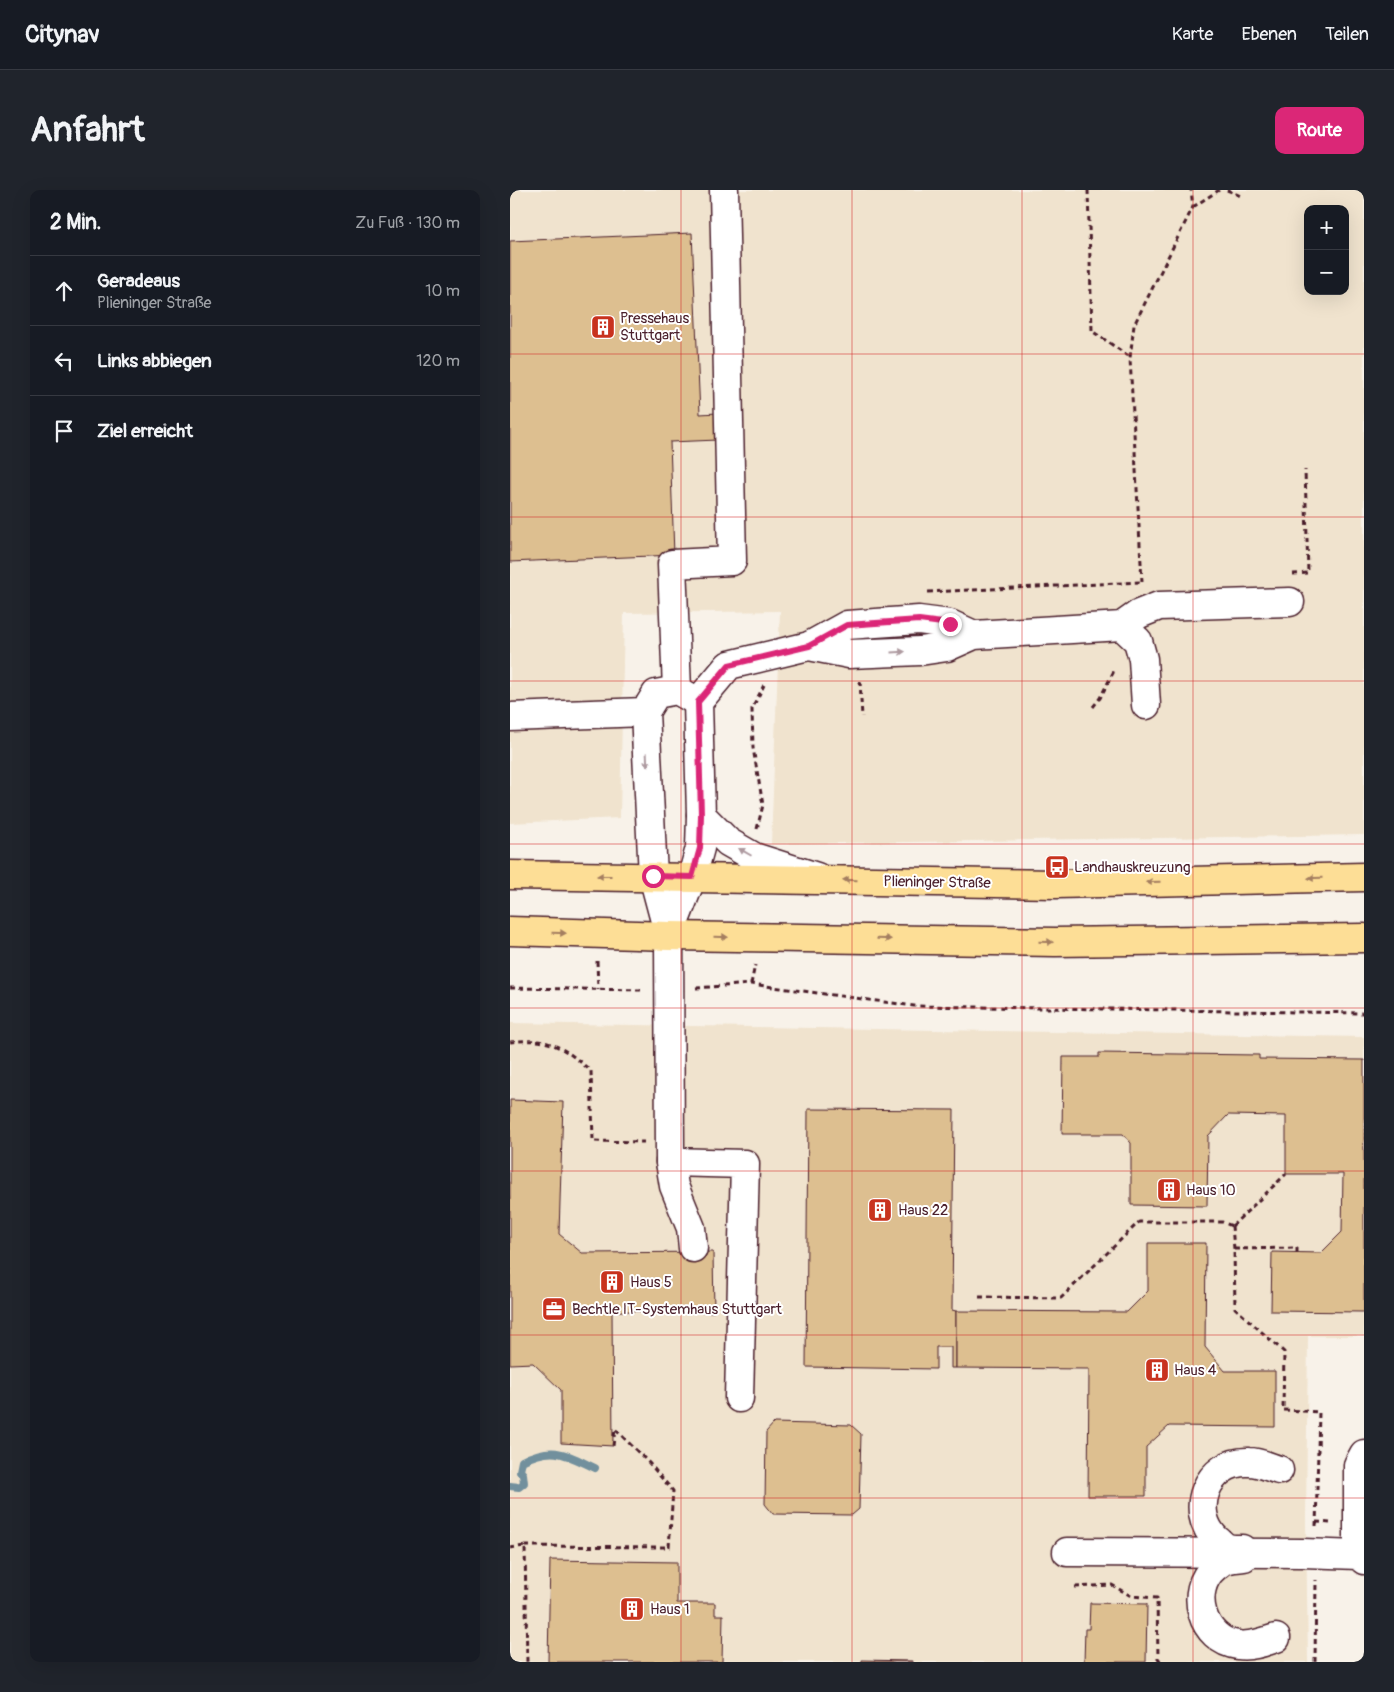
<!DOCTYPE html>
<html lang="de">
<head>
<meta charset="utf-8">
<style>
	body { margin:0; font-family:Pangolin,sans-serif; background:#20242c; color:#f1f3f6 }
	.controls { position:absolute; right:15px; top:15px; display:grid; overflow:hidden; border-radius:10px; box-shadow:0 5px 20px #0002 }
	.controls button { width:45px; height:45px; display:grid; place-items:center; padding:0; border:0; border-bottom:1px solid #363941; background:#171b24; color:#f1f3f6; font:25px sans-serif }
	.stop { position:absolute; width:15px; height:15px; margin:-11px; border:4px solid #db2777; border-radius:50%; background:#fff }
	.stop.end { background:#db2777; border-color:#fff; box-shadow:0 1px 5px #0008 }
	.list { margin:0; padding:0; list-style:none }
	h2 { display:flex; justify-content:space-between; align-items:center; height:65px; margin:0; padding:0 20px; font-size:21px }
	h2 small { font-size:16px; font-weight:400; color:#9ea1a6 }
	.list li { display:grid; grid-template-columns:32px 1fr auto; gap:15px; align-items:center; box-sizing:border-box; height:70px; padding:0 20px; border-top:1px solid #363941 }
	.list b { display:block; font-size:19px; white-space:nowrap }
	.list p { margin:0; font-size:16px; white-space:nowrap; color:#9ea1a6 }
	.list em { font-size:16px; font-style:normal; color:#9ea1a6 }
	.icon { flex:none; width:28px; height:28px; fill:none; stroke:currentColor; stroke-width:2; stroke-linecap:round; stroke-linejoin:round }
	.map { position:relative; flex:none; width:854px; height:1472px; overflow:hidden; border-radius:10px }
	header { display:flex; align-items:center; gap:30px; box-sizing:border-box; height:70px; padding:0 25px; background:#171b24; border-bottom:1px solid #363941 }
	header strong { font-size:24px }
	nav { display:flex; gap:28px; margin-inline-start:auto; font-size:18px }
	.intro { display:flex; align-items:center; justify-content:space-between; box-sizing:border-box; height:120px; padding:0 30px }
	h1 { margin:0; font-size:35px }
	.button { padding:12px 22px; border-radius:10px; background:#db2777; color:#fff; font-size:18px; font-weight:700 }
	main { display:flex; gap:30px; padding:0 30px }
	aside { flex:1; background:#171b24; border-radius:10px; box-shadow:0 5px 20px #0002 }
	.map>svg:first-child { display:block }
</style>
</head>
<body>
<header>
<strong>Citynav</strong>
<nav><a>Karte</a><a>Ebenen</a><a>Teilen</a></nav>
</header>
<div class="intro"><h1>Anfahrt</h1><a class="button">Route</a></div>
<main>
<aside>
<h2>2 Min.<small>Zu Fuß · 130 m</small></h2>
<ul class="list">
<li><svg class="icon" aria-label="ahead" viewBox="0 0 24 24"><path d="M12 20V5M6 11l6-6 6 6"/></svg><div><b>Geradeaus</b><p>Plieninger Straße</p></div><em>10 m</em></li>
<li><svg class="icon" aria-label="left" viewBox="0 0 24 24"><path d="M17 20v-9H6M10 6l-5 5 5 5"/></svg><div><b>Links abbiegen</b></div><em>120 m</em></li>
<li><svg class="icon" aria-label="arrive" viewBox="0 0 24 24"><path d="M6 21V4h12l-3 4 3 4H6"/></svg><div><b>Ziel erreicht</b></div></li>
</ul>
</aside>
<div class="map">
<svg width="854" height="1472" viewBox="0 0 854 1472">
	<rect width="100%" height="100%" fill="#f8f2e9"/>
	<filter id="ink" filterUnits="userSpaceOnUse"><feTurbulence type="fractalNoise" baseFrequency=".02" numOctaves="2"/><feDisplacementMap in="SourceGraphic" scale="10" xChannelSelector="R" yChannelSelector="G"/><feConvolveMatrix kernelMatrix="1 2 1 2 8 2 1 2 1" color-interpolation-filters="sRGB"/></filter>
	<g filter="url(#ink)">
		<g fill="#f0e3ce" fill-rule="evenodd">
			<path d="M0 0H854V645L261 654 270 421 114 423 110 628 0 633ZM798 19H835V101H798Z"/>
			<path d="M0 833 854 847V1146H798L796 1330 798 1472H0Z"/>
		</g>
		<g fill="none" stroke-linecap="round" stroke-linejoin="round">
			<path stroke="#72909d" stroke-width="8" d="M0 1296 9 1297 14 1293 13 1284 10 1281 12 1271C44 1255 55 1264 85 1278"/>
		</g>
		<g fill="#ddbf90" stroke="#4a1f2b">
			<path d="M182 43 190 224 207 223 208 250 160 252 164 365 0 372V51Z"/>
			<path d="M405 439 406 450 382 452V441Z"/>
			<path d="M379 440 380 452 347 455 346 442Z"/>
			<path d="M589 863 749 865V869L854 870V1122L761 1121 762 1062 811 1063 832 1042 833 984H776V926L718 925 698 946 697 1016 621 1015V953L613 944H552L553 867H589Z"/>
			<path d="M0 910 53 912 49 1044 72 1063 203 1062 204 1122 102 1121 103 1256 51 1253V1200L23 1173 0 1174Z"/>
			<path d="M298 919 444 920 442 1120 446 1121V1178H441V1157H426V1179L296 1177Z"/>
			<path d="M638 1053H696L695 1157 715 1181H765V1237L659 1236 636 1257V1306H578L579 1179 446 1178V1121L617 1122 638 1101Z"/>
			<path d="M264 1233 341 1235 351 1244 349 1319 342 1325 263 1324 255 1314 256 1242Z"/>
			<path d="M40 1370 167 1372V1413H205V1425H213L212 1472H38Z"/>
			<path d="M580 1413 637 1414 636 1472H574L575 1439H579Z"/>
			<path d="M352 1470 402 1471V1472H352Z"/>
		</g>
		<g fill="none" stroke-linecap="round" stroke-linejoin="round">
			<defs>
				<g id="minor">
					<path d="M612 436 628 451 633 469 636 515"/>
					<path d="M299 456 339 464 410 461 437 457 464 445 612 436 629 424 649 416 780 412"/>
					<path d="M167 500 162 374 222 371 214 0"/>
					<path d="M0 527 135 522"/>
					<path d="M191 625 218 652 244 667 307 687"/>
					<path d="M159 746 182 687 190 658 191 625 188 512 219 475 299 456 337 435 409 430 440 434 464 445"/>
					<path d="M160 972 235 974 229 1208"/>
					<path d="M183 1058 181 1038 164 996 160 972 159 746 143 686 135 522 146 504 167 500 188 512"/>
					<path d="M732 1359C727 1359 720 1359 716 1357 713 1356 710 1352 707 1350 677 1322 697 1270 739 1272 749 1272 759 1277 769 1280"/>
					<path d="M557 1362 793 1363 848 1365 854 1370"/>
					<path d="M848 1365V1275L854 1264"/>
					<path d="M734 1367C728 1368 720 1368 715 1370 711 1372 708 1375 705 1377 677 1400 692 1451 728 1455 741 1457 754 1452 766 1448"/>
				</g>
				<g id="major">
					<path d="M0 685 546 694 854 687"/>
					<path d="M0 741 159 746 545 752 854 748"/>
				</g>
			</defs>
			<use href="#minor" stroke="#4a1f2b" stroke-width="31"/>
			<use href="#major" stroke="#4a1f2b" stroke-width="31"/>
			<g stroke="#4a1f2b" stroke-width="3" stroke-dasharray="5 4" stroke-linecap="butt">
				<path d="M578 0 582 141 620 167"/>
				<path d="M717 0 731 6"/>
				<path d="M683 17 709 0"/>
				<path d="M783 384 798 383 795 280"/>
				<path d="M632 392 620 168 624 135 683 17 681 0"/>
				<path d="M418 402 632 392"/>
				<path d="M350 491 352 527"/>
				<path d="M583 517 590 508 605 479"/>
				<path d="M247 639 253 615 243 558 242 519 254 495"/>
				<path d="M87 771 88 799"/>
				<path d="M241 794 245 775"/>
				<path d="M0 798 133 800"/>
				<path d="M186 798 241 794 404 816 854 823"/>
				<path d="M0 852C39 847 52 856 81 881L83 951 134 952"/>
				<path d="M722 1036 724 1059 725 1118 774 1162 773 1220 809 1222 806 1337"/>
				<path d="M722 1036 776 984"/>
				<path d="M724 1059 787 1058V1062"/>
				<path d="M469 1107 551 1108 629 1032H712L722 1036"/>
				<path d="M806 1332 821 1333"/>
				<path d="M15 1356 159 1357 163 1301 139 1273 105 1239 103 1256"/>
				<path d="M0 1358 15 1356 17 1472"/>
				<path d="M565 1397 602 1395 621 1406 647 1408 648 1468 651 1472"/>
				<path d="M805 1472 806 1390"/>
			</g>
			<use href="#minor" stroke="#fff" stroke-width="28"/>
			<use href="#major" stroke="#fdde96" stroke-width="28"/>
		</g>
		<defs><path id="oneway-solid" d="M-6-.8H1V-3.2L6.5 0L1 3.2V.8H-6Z" transform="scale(1.25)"/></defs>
		<g fill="#ae9aa0">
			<use href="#oneway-solid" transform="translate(388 462) rotate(-3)"/>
			<use href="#oneway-solid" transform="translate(137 570) rotate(87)"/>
			<use href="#oneway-solid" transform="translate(235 662) rotate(-150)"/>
		</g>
		<g fill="#a47e60">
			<use href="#oneway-solid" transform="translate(94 686) rotate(-180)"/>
			<use href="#oneway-solid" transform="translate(805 688) rotate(179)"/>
			<use href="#oneway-solid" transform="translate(340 690) rotate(-179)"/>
			<use href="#oneway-solid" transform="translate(643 692) rotate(179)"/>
			<use href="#oneway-solid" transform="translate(49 743) rotate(2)"/>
			<use href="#oneway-solid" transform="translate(211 747) rotate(1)"/>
			<use href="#oneway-solid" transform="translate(374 749) rotate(1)"/>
			<use href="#oneway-solid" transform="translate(536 752) rotate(1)"/>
		</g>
	</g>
	<g fill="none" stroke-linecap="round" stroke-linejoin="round" filter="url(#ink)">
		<path stroke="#db2777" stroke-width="6" d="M143 686 182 687 190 658 191 625 188 512 219 475 299 456 337 435 409 430 440 434"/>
	</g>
	<path fill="none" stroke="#d62828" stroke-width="1" stroke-opacity="0.55" d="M171 0V1472M342 0V1472M512 0V1472M683 0V1472M0 164H854M0 327H854M0 491H854M0 654H854M0 818H854M0 981H854M0 1145H854M0 1308H854"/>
	<defs>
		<symbol id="building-square" viewBox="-11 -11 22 22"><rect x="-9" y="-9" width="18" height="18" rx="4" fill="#c8321e" stroke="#fff"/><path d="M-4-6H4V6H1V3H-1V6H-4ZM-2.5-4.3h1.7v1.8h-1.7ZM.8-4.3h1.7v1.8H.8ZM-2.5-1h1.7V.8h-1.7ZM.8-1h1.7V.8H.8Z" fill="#fff"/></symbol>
		<symbol id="bus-square" viewBox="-11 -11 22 22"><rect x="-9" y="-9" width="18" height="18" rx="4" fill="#c8321e" stroke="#fff"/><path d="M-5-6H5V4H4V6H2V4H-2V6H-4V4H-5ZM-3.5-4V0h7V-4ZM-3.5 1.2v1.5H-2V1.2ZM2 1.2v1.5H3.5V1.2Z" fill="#fff"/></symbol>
		<symbol id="office-square" viewBox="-11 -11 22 22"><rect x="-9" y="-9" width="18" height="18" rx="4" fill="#c8321e" stroke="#fff"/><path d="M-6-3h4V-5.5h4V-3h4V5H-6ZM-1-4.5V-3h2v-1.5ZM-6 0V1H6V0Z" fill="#fff"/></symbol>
	</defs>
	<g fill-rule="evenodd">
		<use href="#building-square" x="79" y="123" width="28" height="28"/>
		<use href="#bus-square" x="533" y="663" width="28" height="28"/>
		<use href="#building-square" x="645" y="986" width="28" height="28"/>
		<use href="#building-square" x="356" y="1006" width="28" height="28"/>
		<use href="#building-square" x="88" y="1078" width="28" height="28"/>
		<use href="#office-square" x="30" y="1105" width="28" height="28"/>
		<use href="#building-square" x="633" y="1166" width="28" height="28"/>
		<use href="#building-square" x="108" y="1405" width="28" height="28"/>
	</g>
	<g text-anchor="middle" stroke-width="4" stroke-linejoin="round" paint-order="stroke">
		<g font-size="15" fill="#4a1f2b" stroke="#fff" text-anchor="start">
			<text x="110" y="133">Pressehaus<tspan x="110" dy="17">Stuttgart</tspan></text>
			<text x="564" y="682">Landhauskreuzung</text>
			<text x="676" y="1005">Haus 10</text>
			<text x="388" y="1025">Haus 22</text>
			<text x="120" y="1097">Haus 5</text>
			<text x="62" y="1124">Bechtle IT-Systemhaus Stuttgart</text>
			<text x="664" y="1185">Haus 4</text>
			<text x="140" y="1424">Haus 1</text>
		</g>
		<g font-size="15" fill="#4a1f2b" stroke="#fff">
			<text transform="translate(427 692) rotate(1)" y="5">Plieninger Straße</text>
		</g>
	</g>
</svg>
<div class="controls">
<button>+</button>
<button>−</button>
</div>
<div class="stop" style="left:143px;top:686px"></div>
<div class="stop end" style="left:440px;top:434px"></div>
</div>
</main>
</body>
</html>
